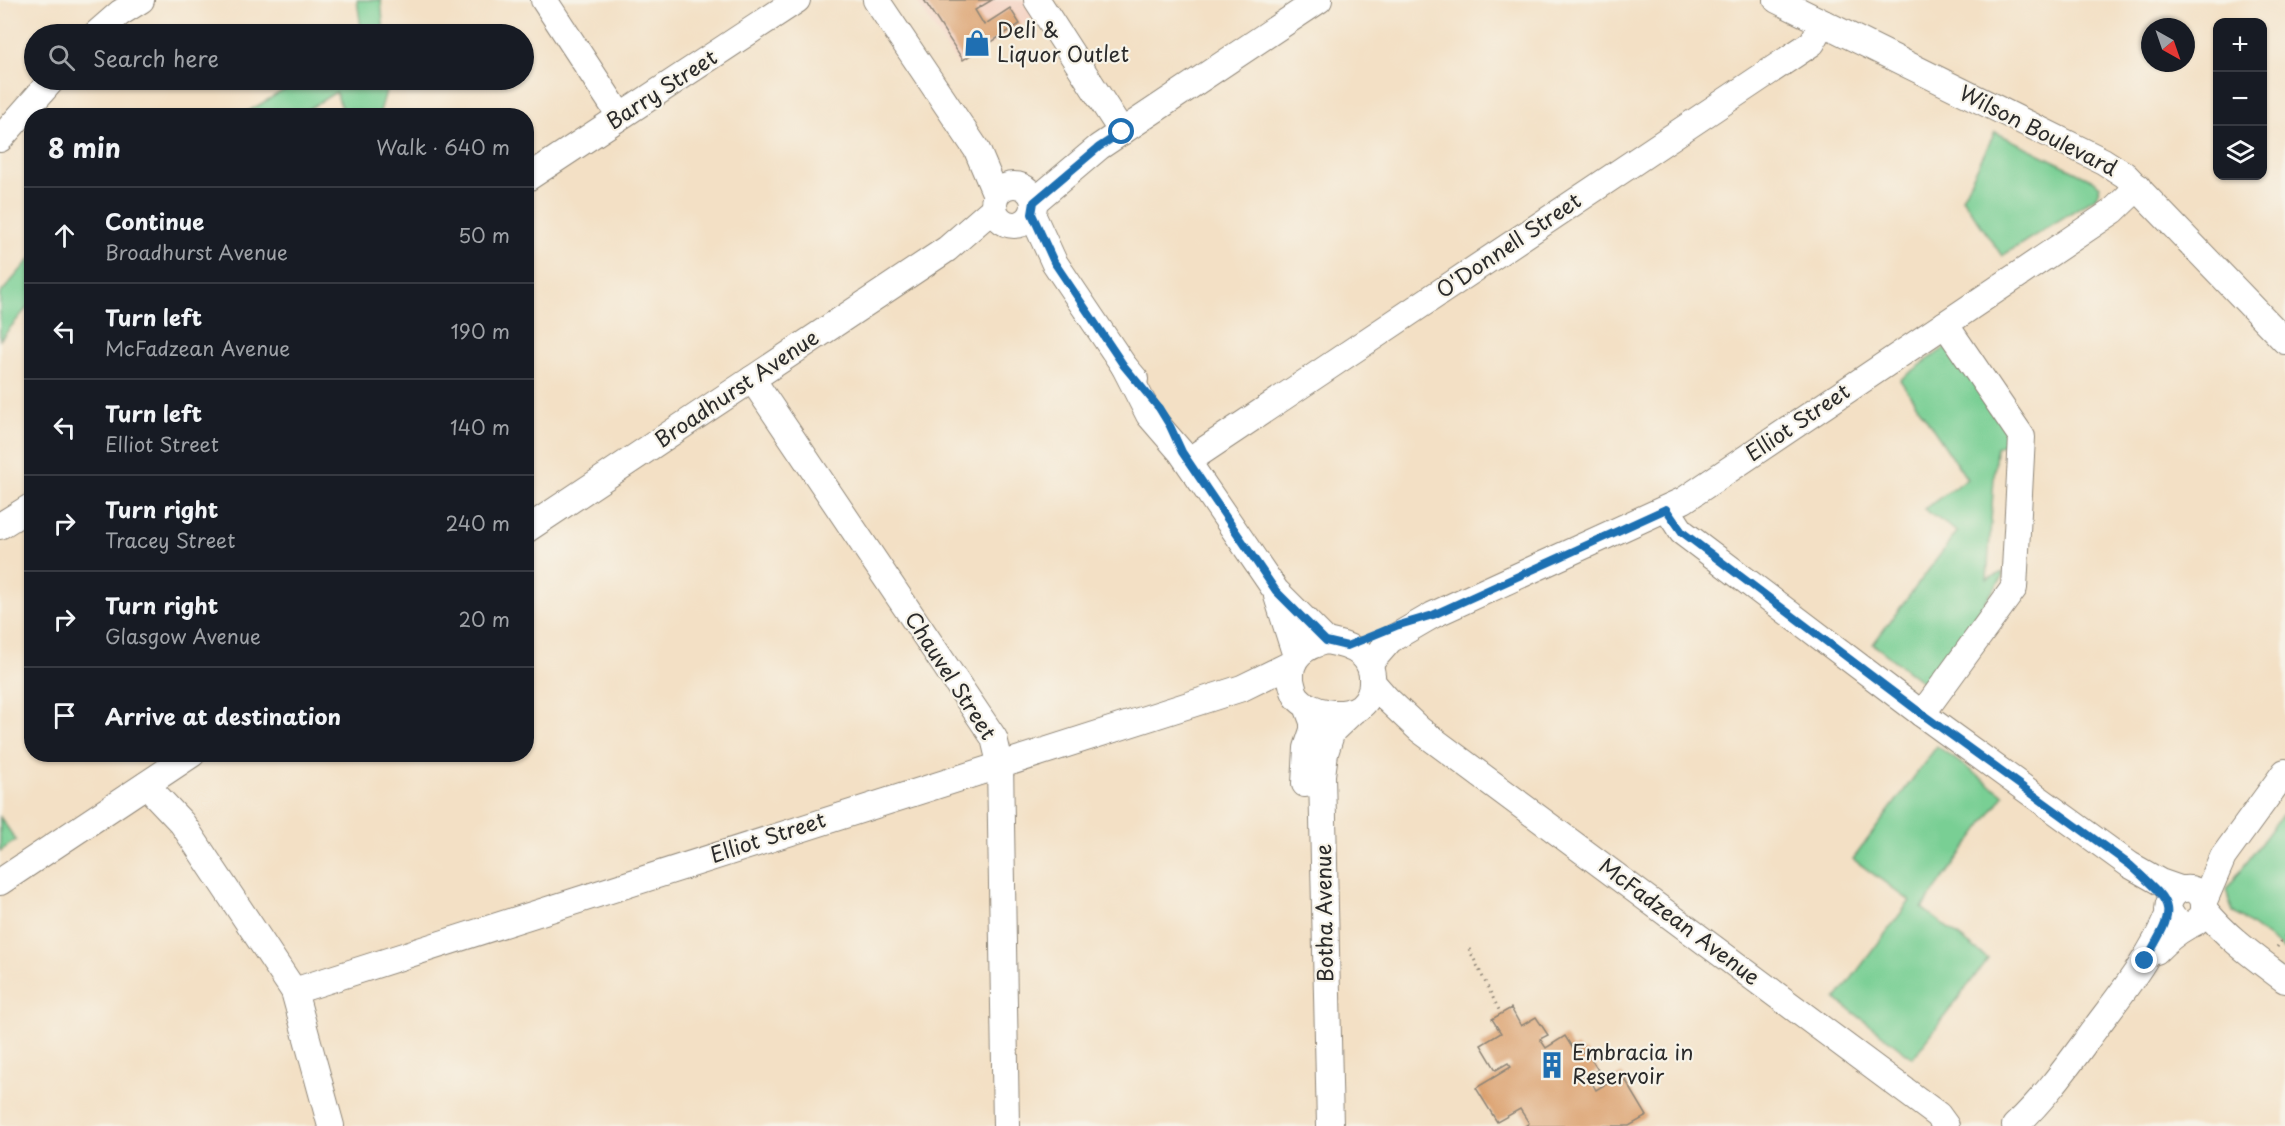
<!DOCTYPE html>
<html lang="en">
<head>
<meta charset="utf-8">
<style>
	body { margin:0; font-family:"Playpen Sans",sans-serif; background:#20242c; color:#f1f3f6 }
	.controls { position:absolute; right:18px; top:18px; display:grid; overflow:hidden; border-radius:12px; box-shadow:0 2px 4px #0004 }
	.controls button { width:54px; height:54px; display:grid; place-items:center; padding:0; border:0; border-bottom:2px solid #363941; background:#171b24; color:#f1f3f6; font:30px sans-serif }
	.compass { position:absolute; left:2141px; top:18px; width:54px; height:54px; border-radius:50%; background:#171b24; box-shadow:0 2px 4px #0004; rotate:140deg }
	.stop { position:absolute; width:18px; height:18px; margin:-14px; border:4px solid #1f6fb2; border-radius:50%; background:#fff }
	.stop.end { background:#1f6fb2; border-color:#fff; box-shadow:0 2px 6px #0008 }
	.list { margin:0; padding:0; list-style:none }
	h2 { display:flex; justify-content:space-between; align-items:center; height:78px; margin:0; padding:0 24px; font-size:26px }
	h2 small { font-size:20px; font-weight:400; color:#9ea1a6 }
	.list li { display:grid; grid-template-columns:39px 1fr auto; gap:18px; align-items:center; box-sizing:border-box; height:96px; padding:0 24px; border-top:2px solid #363941 }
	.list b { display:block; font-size:22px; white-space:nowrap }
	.list p { margin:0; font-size:20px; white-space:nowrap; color:#9ea1a6 }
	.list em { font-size:20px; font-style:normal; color:#9ea1a6 }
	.icon { flex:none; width:33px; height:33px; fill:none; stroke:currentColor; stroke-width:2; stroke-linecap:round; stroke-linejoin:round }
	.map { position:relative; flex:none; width:2285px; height:1126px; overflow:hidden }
	.search { position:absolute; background:#171b24; box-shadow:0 2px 4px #0004; left:24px; top:24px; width:510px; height:66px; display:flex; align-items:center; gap:15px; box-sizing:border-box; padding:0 21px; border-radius:33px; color:#9ea1a6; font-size:22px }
	.panel { position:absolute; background:#171b24; box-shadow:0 2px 4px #0004; left:24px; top:108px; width:510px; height:654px; border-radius:24px }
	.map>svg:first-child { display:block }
</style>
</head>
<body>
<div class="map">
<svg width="2285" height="1126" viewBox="0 0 2285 1126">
	<rect width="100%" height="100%" fill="#f7f3e8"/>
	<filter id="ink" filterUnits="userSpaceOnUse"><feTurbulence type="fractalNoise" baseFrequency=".0167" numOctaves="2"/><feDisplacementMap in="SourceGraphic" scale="12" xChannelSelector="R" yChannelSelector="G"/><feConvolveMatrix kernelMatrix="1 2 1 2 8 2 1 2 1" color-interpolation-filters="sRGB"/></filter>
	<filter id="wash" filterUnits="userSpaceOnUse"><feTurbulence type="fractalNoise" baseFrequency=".008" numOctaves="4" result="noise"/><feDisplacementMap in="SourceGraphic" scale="24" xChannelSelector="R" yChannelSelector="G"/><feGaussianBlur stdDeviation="1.35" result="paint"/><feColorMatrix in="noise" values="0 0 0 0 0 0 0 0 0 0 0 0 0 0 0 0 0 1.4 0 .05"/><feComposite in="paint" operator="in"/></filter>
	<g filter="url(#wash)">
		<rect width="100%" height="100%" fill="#f3e0c5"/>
		<path fill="#f5d2c2" d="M916 0H1030L1039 14 958 65Z"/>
		<g fill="#79cf94" stroke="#527d60" stroke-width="1.5">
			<path d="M357 0H381L384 34H362Z"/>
			<path d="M301 80H388V85L379 115H344L336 92 299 115H242Z"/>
			<path d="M1995 132 2093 180 2100 186 2096 197 2002 256 1962 198Z"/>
			<path d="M31 258V303L0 340V294Z"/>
			<path d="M1950 344 2015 439 1996 448 1987 579 2003 572 2002 578 1926 685 1873 644 1957 532 1924 509 1967 479 1900 380Z"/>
			<path d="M1937 746 2004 795 1922 908 1988 959 1913 1058 1836 999 1910 901 1853 859Z"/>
			<path d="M2285 811V950L2233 912 2226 890Z"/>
			<path d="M0 817 16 840 0 851Z"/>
		</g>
		<g id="blocks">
			<g fill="#da9d69">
				<path d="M924 0H992L975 10 984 25 1010 8 1020 24 963 60Z"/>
				<path d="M1511 1008 1521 1026 1536 1017 1548 1035 1540 1039 1546 1048 1565 1036 1573 1049 1577 1046 1582 1053 1586 1051 1598 1070 1588 1076 1596 1090 1622 1074 1647 1116 1629 1126H1525L1529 1123 1520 1109 1497 1122 1476 1088 1511 1067 1508 1063 1496 1070 1481 1045 1501 1033 1492 1019Z"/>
			</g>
		</g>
	</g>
	<g filter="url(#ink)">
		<use href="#blocks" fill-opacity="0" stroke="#8f8678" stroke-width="1.5"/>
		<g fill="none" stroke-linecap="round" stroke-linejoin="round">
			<defs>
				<g id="minor">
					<path d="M544 0 620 116"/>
					<path d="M876 0 977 150 996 195"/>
					<path d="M1037 0 1122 132"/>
					<path d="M1777 0 2103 161 2125 175 2285 341"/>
					<path d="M96 34 120 13 141 0"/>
					<path d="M0 139 52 80"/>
					<path d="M526 179 797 0"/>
					<circle cx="1014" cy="205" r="20"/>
					<path d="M1034 202 1099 147 1319 0"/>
					<path d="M1032 214 1054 262 1124 366 1135 379"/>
					<path d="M1124 366 1149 415 1181 452 1276 591 1326 641"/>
					<path d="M752 379 994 738 1000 763 1006 1126"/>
					<path d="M1188 461 1812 43 1823 23"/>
					<path d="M1667 509 1682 532 1922 714 2130 865 2160 882 2180 889"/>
					<path d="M0 526 32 506"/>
					<path d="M526 530 947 249 994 208"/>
					<path d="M1277 596 1296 656"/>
					<path d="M1326 641C1338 643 1351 646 1361 654 1376 667 1376 693 1361 706 1346 719 1309 713 1297 697 1294 693 1292 685 1291 680 1289 656 1306 646 1326 641Z"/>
					<path d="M1369 664 1390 640 1433 615 1684 500 2113 211 2138 187"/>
					<path d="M1372 682 1387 699 1420 730 1938 1115 1946 1126"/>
					<path d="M1922 714 2014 588 2022 437 1945 324"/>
					<path d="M1305 784 1307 748 1313 730V722L1307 706"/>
					<path d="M146 785 182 823 294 991 331 1126"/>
					<path d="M0 882 192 754"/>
					<path d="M2204 901 2223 857 2285 772"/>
					<path d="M2204 909C2227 938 2256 958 2285 980"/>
					<path d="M2156 951C2165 942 2175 933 2186 927 2190 924 2195 924 2198 920 2202 917 2204 913 2204 908 2206 883 2169 881 2168 910L2176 922 2188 925"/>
					<path d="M294 991 1242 688 1293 663"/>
					<path d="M1330 1126 1322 775 1325 753 1332 731 1353 711"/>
					<path d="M2015 1126C2047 1096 2071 1061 2097 1026 2124 990 2152 955 2169 913"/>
				</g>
			</defs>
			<use href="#minor" stroke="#8f8678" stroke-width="28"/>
			<g stroke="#8f8678" stroke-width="3" stroke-dasharray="1.5 4.5" stroke-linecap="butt">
				<path d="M2277 947 2285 936"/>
				<path d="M1469 949 1501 1014"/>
			</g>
			<use href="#minor" stroke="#fff" stroke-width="26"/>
		</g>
	</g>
	<g fill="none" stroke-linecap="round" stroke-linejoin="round" filter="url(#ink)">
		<path stroke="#1f6fb2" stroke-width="8" d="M1122 132 1099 147 1034 202 1032 214 1054 262 1124 366 1159 408 1170 426 1182 452 1276 591 1326 641 1347 646 1396 626 1433 615 1666 509 1682 532 1922 714 2130 865C2177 908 2177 906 2145 961"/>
	</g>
	<defs>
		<symbol id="shop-bare" viewBox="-9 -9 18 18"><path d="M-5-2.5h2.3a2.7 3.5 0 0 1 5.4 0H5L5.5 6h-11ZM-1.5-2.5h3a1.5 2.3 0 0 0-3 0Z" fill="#1f6fb2" stroke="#f7f3e8" stroke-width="2.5" paint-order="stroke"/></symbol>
		<symbol id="building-bare" viewBox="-9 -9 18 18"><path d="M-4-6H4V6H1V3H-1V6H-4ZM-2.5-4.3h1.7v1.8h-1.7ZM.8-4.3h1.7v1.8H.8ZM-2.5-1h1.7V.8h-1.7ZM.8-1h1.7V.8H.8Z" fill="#1f6fb2" stroke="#f7f3e8" stroke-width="2.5" paint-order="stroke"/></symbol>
	</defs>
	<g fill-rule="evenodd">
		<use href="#shop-bare" x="958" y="24" width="38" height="38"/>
		<use href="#building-bare" x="1533" y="1046" width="38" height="38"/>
	</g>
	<g text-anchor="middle" stroke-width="4.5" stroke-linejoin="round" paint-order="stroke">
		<g font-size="21" fill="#2b2b2b" stroke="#f7f3e8" text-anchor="start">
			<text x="997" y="38">Deli &amp;<tspan x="997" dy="24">Liquor Outlet</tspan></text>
			<text x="1572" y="1060">Embracia in<tspan x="1572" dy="24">Reservoir</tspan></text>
		</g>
		<g font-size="21" fill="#2b2b2b" stroke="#f7f3e8">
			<text transform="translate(662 90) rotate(-33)" y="7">Barry Street</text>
			<text transform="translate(2038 131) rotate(27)" y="7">Wilson Boulevard</text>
			<text transform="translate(1509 246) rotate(-34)" y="7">O'Donnell Street</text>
			<text transform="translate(737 389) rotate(-34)" y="7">Broadhurst Avenue</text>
			<text transform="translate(1798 423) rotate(-34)" y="7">Elliot Street</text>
			<text transform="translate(950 676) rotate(57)" y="7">Chauvel Street</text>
			<text transform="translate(768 838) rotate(-18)" y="7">Elliot Street</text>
			<text transform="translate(1325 913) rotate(-91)" y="7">Botha Avenue</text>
			<text transform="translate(1679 922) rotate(37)" y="7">McFadzean Avenue</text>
		</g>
	</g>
</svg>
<div class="controls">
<button>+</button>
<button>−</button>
<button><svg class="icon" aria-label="layers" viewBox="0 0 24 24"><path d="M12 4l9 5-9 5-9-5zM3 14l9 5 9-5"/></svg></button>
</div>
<svg class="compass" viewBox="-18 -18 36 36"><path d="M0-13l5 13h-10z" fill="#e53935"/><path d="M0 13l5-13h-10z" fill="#9ea1a6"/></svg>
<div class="stop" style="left:1122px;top:132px"></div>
<div class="stop end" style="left:2145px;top:961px"></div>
<div class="search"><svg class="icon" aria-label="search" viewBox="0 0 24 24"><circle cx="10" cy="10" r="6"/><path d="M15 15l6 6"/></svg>Search here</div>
<section class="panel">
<h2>8 min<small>Walk · 640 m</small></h2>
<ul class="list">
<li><svg class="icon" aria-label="ahead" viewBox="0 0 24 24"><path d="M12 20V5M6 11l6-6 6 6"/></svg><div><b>Continue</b><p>Broadhurst Avenue</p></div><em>50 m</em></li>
<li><svg class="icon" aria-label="left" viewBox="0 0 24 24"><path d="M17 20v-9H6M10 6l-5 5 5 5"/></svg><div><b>Turn left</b><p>McFadzean Avenue</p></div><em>190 m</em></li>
<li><svg class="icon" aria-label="left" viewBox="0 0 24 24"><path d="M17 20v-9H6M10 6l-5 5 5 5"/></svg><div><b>Turn left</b><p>Elliot Street</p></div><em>140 m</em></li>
<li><svg class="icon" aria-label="right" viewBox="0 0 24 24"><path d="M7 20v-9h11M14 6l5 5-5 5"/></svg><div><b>Turn right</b><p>Tracey Street</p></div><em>240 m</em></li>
<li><svg class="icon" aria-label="right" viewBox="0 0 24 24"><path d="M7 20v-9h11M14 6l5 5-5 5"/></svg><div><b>Turn right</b><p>Glasgow Avenue</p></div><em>20 m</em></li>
<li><svg class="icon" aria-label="arrive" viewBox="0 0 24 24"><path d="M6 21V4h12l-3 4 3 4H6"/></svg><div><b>Arrive at destination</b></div></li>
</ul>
</section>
</div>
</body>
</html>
